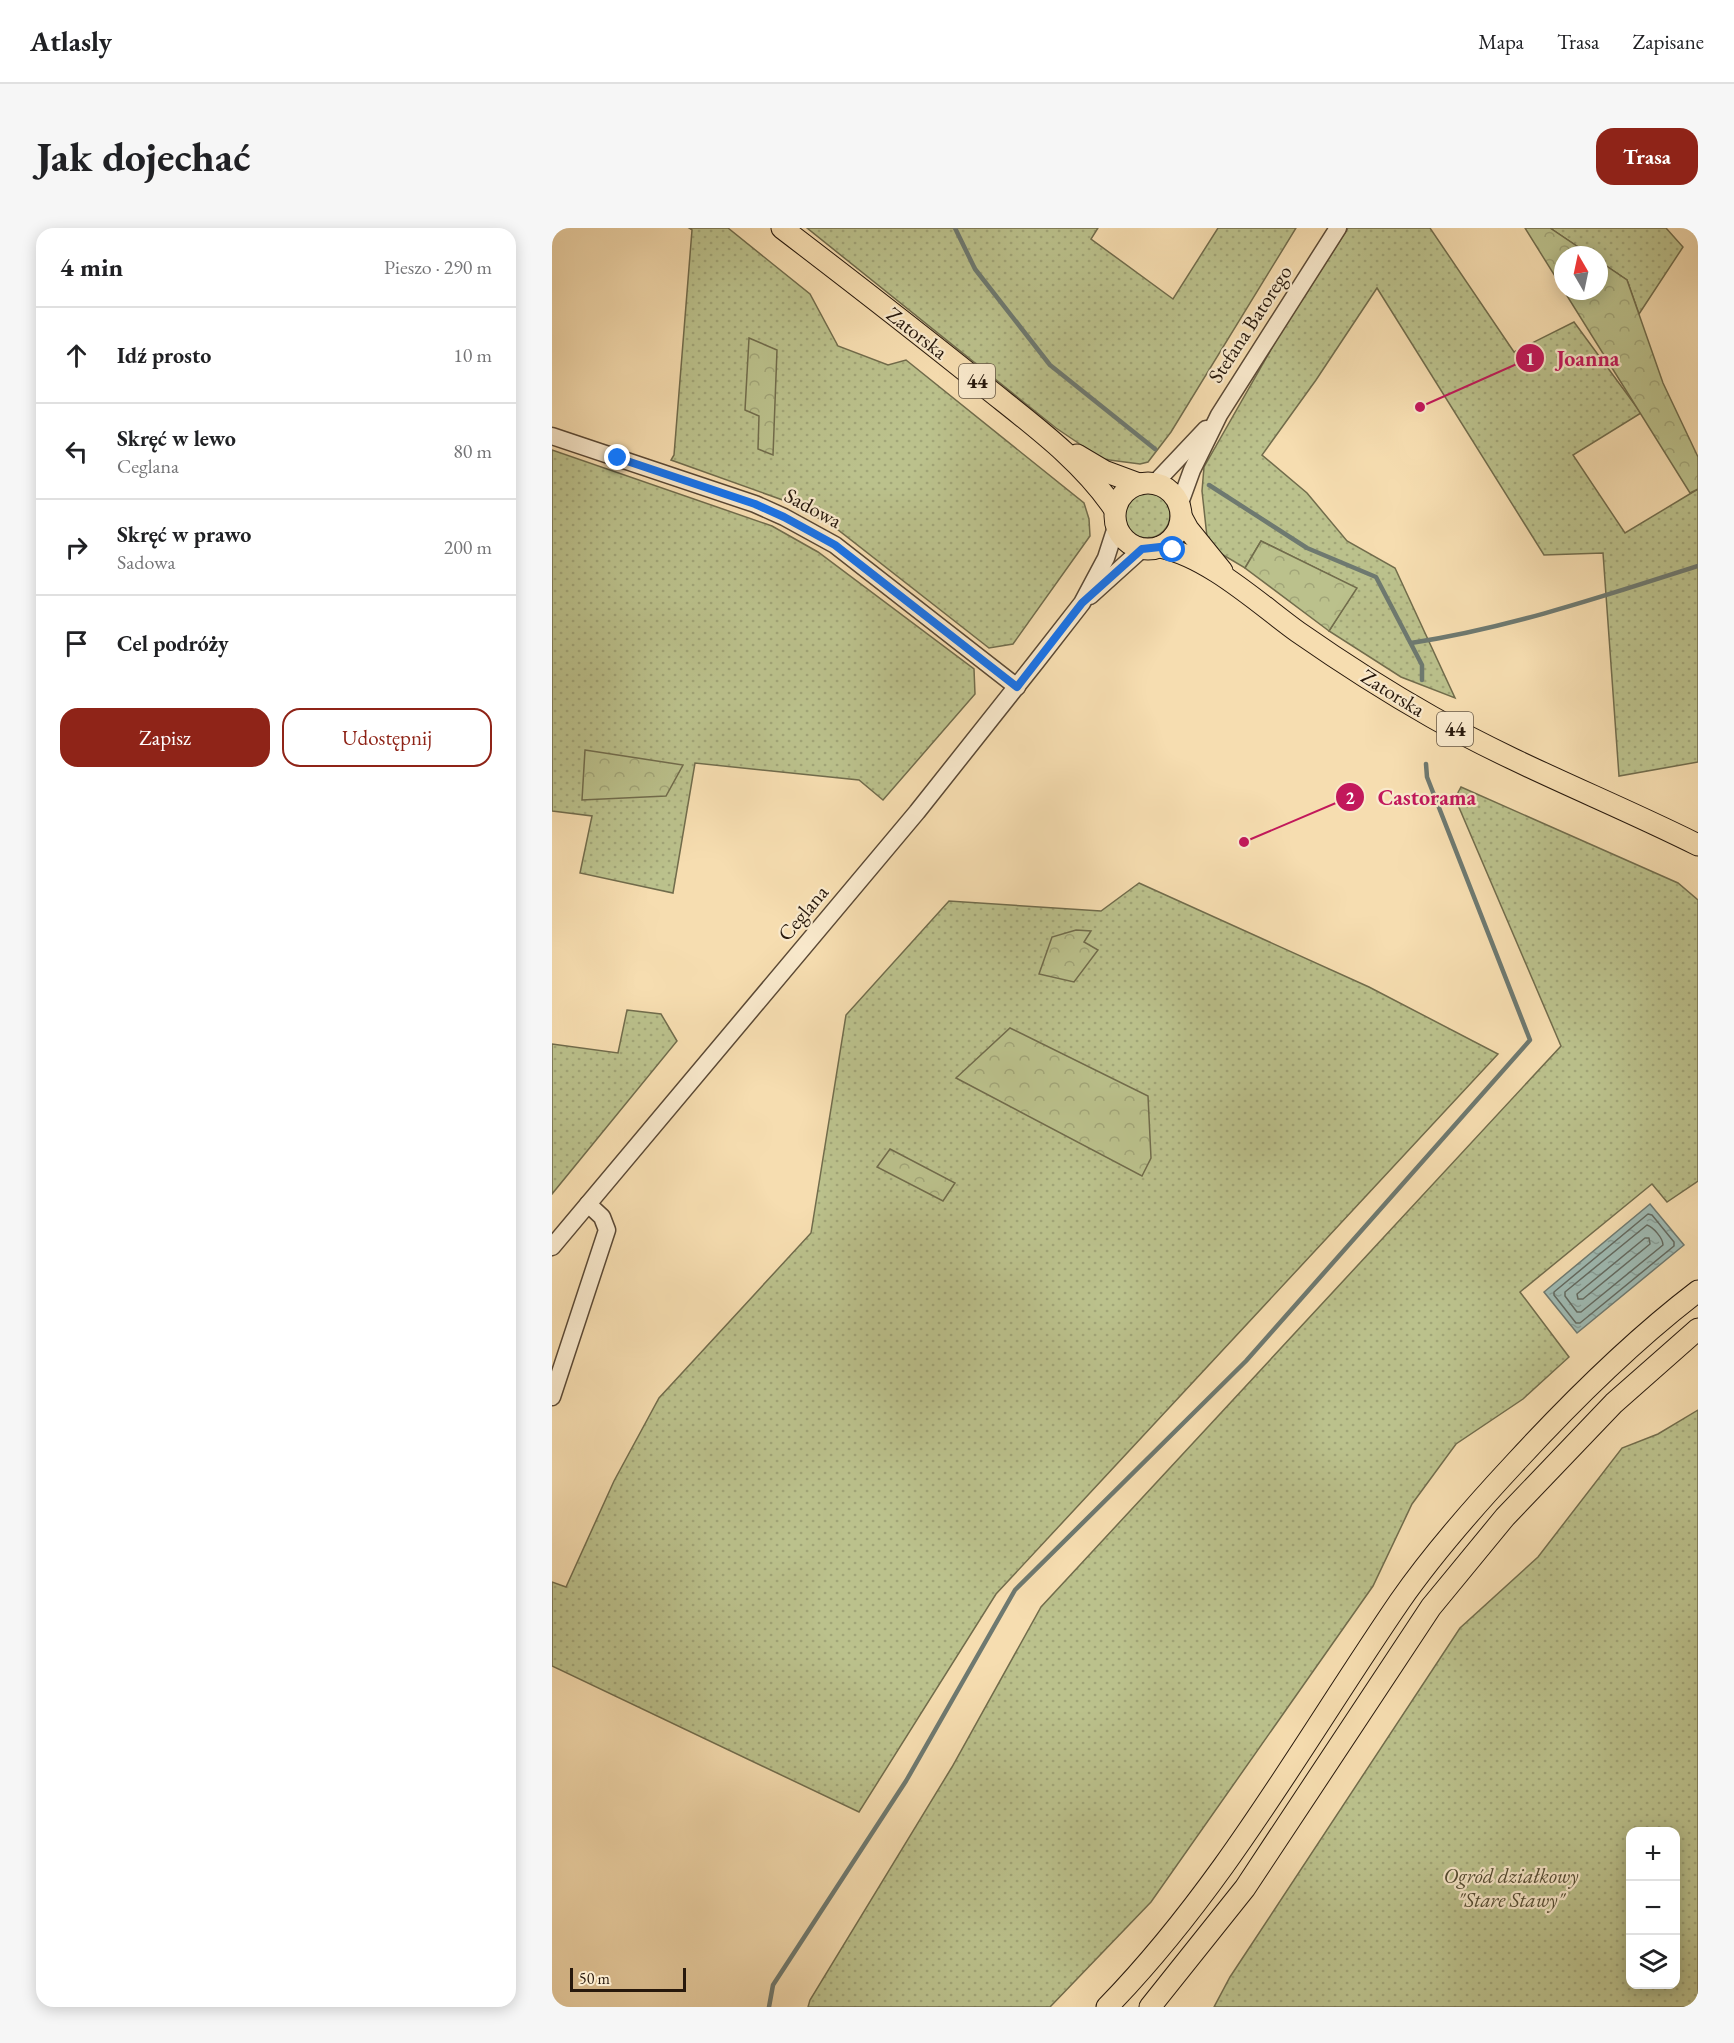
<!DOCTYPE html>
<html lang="pl">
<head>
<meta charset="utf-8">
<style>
	body { margin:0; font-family:"EB Garamond",serif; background:#f6f6f6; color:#202124 }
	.controls { position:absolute; right:18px; bottom:18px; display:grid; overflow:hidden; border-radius:12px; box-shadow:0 3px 15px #0003 }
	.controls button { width:54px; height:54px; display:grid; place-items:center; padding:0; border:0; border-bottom:2px solid #e0e0e0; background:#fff; color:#202124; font:30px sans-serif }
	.compass { position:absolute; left:1002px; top:18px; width:54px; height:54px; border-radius:50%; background:#fff; box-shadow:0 3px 15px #0003; rotate:351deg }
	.scale { position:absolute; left:18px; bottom:15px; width:116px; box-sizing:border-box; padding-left:6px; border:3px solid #27180c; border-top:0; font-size:16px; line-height:21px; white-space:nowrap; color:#27180c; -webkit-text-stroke:4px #f9e9cc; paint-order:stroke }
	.stop { position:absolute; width:18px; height:18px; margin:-14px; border:4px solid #1a73e8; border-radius:50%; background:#fff }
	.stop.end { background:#1a73e8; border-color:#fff; box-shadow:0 2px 6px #0008 }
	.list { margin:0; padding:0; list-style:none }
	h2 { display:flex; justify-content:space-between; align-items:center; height:78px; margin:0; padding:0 24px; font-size:26px }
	h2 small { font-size:20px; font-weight:400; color:#757577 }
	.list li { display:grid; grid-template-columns:39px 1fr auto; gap:18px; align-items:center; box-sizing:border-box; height:96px; padding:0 24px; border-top:2px solid #e0e0e0 }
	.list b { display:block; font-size:22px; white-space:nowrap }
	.list p { margin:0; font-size:20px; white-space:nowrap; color:#757577 }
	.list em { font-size:20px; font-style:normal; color:#757577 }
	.actions { display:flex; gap:12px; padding:18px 24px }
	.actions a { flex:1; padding:14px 0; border:2px solid #8f2418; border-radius:18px; text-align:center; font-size:21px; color:#8f2418 }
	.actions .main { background:#8f2418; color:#fff }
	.icon { flex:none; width:33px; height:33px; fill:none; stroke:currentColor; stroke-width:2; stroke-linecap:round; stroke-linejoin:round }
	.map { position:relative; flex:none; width:1146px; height:1779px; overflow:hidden; border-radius:18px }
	header { display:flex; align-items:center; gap:36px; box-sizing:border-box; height:84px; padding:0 30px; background:#fff; border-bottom:2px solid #e0e0e0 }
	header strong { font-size:28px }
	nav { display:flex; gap:33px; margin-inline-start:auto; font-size:21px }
	.intro { display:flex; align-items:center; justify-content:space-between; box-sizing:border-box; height:144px; padding:0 36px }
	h1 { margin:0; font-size:42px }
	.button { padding:15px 27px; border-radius:18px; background:#8f2418; color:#fff; font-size:21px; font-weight:700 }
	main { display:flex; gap:36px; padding:0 36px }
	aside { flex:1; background:#fff; border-radius:18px; box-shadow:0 3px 15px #0003 }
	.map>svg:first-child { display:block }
</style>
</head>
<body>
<header>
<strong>Atlasly</strong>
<nav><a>Mapa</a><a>Trasa</a><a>Zapisane</a></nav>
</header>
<div class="intro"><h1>Jak dojechać</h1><a class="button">Trasa</a></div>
<main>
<aside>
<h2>4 min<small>Pieszo · 290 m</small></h2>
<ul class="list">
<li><svg class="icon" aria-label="ahead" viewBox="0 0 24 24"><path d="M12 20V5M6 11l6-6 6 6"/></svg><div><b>Idź prosto</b></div><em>10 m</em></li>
<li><svg class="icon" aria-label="left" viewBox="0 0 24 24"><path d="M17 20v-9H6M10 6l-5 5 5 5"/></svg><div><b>Skręć w lewo</b><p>Ceglana</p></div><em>80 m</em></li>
<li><svg class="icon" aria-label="right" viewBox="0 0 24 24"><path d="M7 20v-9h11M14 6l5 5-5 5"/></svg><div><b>Skręć w prawo</b><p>Sadowa</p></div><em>200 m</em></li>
<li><svg class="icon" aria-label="arrive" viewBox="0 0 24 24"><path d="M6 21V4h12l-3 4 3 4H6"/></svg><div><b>Cel podróży</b></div></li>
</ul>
<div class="actions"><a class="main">Zapisz</a><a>Udostępnij</a></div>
</aside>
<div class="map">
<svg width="1146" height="1779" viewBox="0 0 1146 1779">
	<defs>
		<pattern id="green-dots" width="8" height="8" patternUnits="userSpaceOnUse" patternTransform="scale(1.5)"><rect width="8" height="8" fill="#bbc18c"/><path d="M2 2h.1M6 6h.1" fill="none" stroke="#a1a578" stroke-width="1.8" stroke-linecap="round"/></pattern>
		<pattern id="forest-crowns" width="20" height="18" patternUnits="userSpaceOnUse" patternTransform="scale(1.5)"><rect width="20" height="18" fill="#bbc18c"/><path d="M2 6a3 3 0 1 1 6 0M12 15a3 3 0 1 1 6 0" fill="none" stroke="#a1a578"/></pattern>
		<pattern id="water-ripples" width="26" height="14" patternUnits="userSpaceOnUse" patternTransform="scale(1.5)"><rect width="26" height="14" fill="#9ebab3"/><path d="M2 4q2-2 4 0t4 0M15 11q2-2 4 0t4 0" fill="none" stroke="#889f99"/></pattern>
	</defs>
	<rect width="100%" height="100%" fill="#f6ddb0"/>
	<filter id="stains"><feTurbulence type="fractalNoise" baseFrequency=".00333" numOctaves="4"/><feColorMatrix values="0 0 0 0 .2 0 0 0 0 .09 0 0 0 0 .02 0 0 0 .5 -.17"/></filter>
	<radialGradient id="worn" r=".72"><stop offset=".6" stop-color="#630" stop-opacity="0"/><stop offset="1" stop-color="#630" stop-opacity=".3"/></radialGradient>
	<g fill="url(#green-dots)" stroke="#716c4c" stroke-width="1.5" fill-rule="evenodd">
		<path d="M137 0H176L258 66 286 118 336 137 354 132 532 275 537 291 538 308 461 416 437 420 281 298 239 275 119 232 122 227 140 2Z"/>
		<path d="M255 0H546L539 11 621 71 666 0H744L619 204 596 234 588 236 550 231 504 200Z"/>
		<path d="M796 0H878L962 124 1022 94 1089 185 1021 227 1073 305 1146 261V534L1067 548 1051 325 992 327 825 60 764 152 710 227 755 265 795 313 843 340 903 470 849 449 777 403 804 360 709 313 693 340 656 318 650 263 652 239 725 111Z"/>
		<path d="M998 0H1114L1131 19 1087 86 1075 52 1047 33V27H1038Z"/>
		<path d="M0 222 220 298 266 324 422 441 423 466 331 572 307 552 143 535 121 665 28 645 40 588 0 583Z"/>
		<circle cx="595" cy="287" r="23"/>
		<path d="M909 559 1126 655 1146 672V953L1115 974 1100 956 968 1064 1017 1129 971 1171 904 1216 860 1276 821 1358 599 1674 498 1779H256L258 1772 400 1539 489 1379 1009 818 903 570Z"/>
		<path d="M587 655 817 759 946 826 444 1366 307 1584 0 1438V1354L14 1359 62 1253 107 1170 259 1005 294 787 397 673 549 683Z"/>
		<path d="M75 782 109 786 125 813 0 966V816L66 825Z"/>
		<path d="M1146 1182V1779H662L678 1749 908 1400 986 1329 1070 1220 1106 1206ZM1078 1604H1124V1756H1078Z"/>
	</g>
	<g fill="url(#forest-crowns)" stroke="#716c4c" stroke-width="1.5">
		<path d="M973 0H998L1038 27H1011V61Z"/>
		<path d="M1047 33 1075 52 1111 155 1146 229V261L1138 265 1012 63H1047Z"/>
		<path d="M197 110 225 122 221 227 206 221 207 188 193 182Z"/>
		<path d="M709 313 805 360 777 403 693 340Z"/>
		<path d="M33 522 131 537 114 568 30 572Z"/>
		<path d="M524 702 539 703 532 714 546 722 522 754 487 746 500 709Z"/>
		<path d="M458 800 596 868 599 930 590 948 404 850Z"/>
		<path d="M338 921 403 955 391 973 325 939Z"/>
	</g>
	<path fill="url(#water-ripples)" stroke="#6e7970" stroke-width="1.5" d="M1098 976 1132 1017 1025 1105 992 1064Z"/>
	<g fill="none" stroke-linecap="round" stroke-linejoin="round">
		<g stroke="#626960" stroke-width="1.5">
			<path d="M1096 986 1100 987 1122 1014V1018L1028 1095H1024L1002 1067V1064Z"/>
			<path d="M1095 997C1101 999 1111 1010 1111 1017L1029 1084H1025L1013 1068V1064Z"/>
			<path d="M1093 1010H1097L1098 1016 1031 1071H1026L1025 1066Z"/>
		</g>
		<g stroke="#6e7970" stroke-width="4.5">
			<path d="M403 0 423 41 498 137 603 221"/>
			<path d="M657 257 755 320 824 349 870 437V452"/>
			<path d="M859 415C957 400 1052 368 1146 338"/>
			<path d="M217 1779 221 1757 354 1553 463 1362 694 1133 978 812 875 549 874 536"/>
		</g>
		<defs>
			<g id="minor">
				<path d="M0 208 203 276 232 289 283 317 465 459"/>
				<path d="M603 255 654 201"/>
				<path d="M628 275 640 242 667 187 786 0"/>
				<path d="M538 368 590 321"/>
				<path d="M0 1019 365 584 484 434 530 375 554 330 564 299"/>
				<path d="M0 1169 55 1002 50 989 36 976"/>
			</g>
			<g id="major">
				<path d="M230 0C298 52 365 104 431 157 478 195 530 232 563 282"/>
				<path d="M525 227 552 243 587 256"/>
				<circle cx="596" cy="288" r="33"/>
				<path d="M630 290 636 301 670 343"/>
				<path d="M608 319C657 329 706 375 746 404 789 434 834 463 880 489 966 538 1058 573 1146 617"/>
				<path d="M555 1779C672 1659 754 1510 848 1373 882 1324 921 1280 962 1236 1019 1174 1079 1114 1146 1063"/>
				<path d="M598 1779 693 1660 879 1379 953 1289 1062 1175 1146 1101"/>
			</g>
		</defs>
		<use href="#minor" stroke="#5b4935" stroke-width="19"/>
		<use href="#major" stroke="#27180c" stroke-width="23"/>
		<use href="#minor" stroke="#f9e9cc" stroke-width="16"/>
		<use href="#major" stroke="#f6ddb0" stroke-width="21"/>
	</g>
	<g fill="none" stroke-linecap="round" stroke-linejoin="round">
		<path stroke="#1a73e8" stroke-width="8" d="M66 230 203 276 232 289 283 317 465 459 530 375 590 321 608 319 621 322"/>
	</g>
	<g text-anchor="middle" stroke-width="4.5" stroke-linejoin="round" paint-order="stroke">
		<g fill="#f9e9cc" stroke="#665746" stroke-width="1.5">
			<rect x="407" y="136" width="36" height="34" rx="4.5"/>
			<rect x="885" y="484" width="36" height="34" rx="4.5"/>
		</g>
		<g font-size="20" font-weight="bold" fill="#27180c">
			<text x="425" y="160">44</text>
			<text x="903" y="508">44</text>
		</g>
		<g font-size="21" fill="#27180c" stroke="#f9e9cc">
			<text transform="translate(698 96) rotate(-57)" y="7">Stefana Batorego</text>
			<text transform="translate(365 105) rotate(38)" y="7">Zatorska</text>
			<text transform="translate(261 280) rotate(28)" y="7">Sadowa</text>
			<text transform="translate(841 465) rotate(32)" y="7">Zatorska</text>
			<text transform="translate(251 685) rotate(-50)" y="7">Ceglana</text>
		</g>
		<g font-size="21" font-style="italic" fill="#534b32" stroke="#f9e9cc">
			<text x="959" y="1655">Ogród działkowy<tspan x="959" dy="24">"Stare Stawy"</tspan></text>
		</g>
	</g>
	<path fill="none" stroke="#c2185b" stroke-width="2" d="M868 179L978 130M692 614L798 569"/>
	<g fill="#c2185b" stroke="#f9e9cc" stroke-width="2">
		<circle cx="868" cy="179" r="6"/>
		<circle cx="692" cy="614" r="6"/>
		<circle cx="978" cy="130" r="15"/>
		<circle cx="798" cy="569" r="15"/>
	</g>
	<g font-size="18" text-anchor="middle" font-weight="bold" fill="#fff">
		<text x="978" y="137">1</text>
		<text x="798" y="576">2</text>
	</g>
	<g font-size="22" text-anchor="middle" font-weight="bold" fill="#c2185b" stroke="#f9e9cc" stroke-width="4.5" stroke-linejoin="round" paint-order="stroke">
		<text x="1036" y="138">Joanna</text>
		<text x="875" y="577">Castorama</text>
	</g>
	<rect width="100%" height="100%" filter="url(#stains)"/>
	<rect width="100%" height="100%" fill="url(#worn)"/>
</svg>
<div class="controls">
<button>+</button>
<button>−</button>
<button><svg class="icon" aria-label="layers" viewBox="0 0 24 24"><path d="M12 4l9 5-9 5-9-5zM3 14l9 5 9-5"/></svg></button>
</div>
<svg class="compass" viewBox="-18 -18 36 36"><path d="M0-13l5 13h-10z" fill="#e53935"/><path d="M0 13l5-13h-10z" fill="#757577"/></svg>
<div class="scale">50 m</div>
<div class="stop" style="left:621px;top:322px"></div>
<div class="stop end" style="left:66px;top:230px"></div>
</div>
</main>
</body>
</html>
